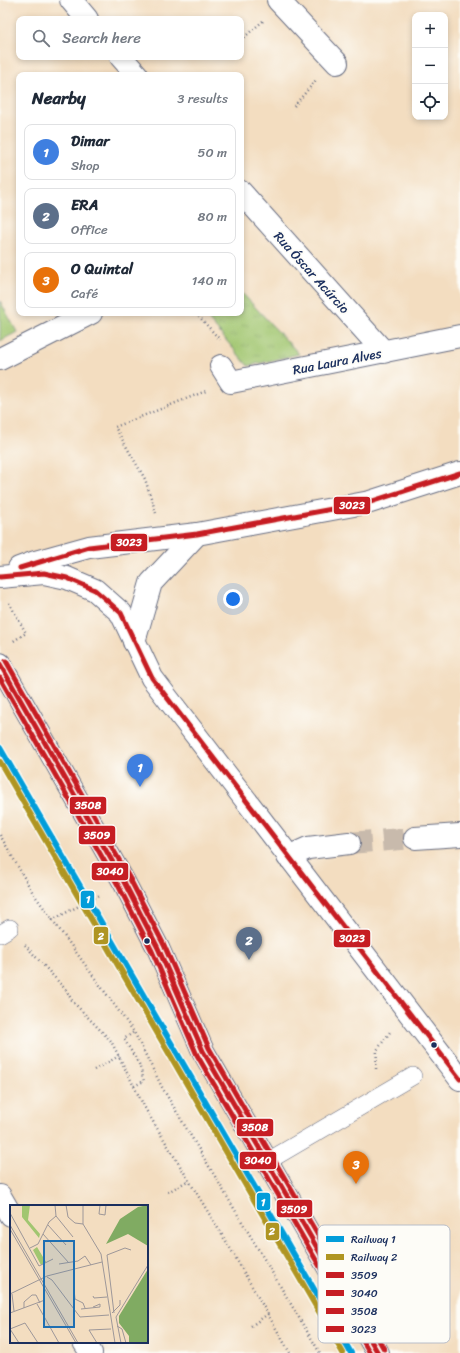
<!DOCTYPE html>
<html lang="en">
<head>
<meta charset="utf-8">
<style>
	body { margin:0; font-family:Sriracha,sans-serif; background:#f2f2f3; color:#1f2937 }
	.controls { position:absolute; right:12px; top:12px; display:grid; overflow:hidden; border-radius:8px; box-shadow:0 2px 6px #0003 }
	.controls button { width:36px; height:36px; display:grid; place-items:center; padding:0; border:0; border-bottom:1px solid #e0e1e3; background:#fff; color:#1f2937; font:20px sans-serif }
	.you { position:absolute; left:233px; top:599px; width:14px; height:14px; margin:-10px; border:3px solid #fff; border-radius:50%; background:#1a73e8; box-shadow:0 0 0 6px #1a73e833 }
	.badge { display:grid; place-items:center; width:26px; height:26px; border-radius:50%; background:#1f6fb2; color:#fff; font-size:13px; font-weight:700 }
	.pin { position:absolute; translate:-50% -33px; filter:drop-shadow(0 1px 2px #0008) }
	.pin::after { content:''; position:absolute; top:21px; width:14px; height:12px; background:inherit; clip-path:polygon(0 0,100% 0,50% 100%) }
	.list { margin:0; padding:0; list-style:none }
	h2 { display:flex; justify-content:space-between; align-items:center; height:52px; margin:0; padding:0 16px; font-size:17px }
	h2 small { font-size:13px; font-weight:400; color:#747a83 }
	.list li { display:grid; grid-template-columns:26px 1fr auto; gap:12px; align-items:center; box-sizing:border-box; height:56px; margin:0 8px 8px; padding:0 8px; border:1px solid #e0e1e3; border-radius:8px }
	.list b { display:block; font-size:15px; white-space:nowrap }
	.list p { margin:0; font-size:13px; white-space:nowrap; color:#747a83 }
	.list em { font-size:13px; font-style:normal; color:#747a83 }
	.icon { flex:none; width:22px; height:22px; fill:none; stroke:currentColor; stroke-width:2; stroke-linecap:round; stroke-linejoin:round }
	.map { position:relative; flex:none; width:460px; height:1353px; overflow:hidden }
	.search { position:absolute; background:#fff; box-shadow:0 2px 6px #0003; left:16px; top:16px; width:228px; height:44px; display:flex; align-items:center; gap:10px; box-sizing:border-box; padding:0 14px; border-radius:8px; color:#747a83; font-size:15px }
	.panel { position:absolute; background:#fff; box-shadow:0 2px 6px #0003; left:16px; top:72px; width:228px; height:244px; border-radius:8px }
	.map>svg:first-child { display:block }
</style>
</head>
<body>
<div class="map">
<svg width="460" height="1353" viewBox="0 0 460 1353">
	<defs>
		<pattern id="grass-tufts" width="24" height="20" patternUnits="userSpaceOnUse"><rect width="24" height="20" fill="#a1c670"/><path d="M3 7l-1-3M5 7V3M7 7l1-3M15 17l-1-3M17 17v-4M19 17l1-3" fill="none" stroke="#8aaa63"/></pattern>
	</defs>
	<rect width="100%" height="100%" fill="#fdfcf7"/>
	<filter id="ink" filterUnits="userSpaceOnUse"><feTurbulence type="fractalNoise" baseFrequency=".025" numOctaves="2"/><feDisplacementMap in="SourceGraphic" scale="8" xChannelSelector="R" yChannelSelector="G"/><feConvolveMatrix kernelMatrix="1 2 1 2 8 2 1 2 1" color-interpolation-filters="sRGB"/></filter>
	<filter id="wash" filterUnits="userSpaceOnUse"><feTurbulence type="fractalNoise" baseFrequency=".012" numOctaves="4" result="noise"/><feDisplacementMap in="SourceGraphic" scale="16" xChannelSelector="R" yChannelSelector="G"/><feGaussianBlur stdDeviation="0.9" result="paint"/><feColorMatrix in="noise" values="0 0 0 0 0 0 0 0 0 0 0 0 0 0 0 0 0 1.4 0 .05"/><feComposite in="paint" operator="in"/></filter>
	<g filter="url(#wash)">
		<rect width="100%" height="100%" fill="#f3ddc0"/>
		<path fill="url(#grass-tufts)" stroke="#5e7a67" d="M241 292 299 354 248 366 203 313H241Z"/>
		<path fill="#a1c670" stroke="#5e7a67" d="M0 301 17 332 0 341Z"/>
	</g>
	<g filter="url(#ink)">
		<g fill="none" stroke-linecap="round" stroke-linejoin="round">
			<path stroke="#c8baac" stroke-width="22" stroke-dasharray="22 11" stroke-linecap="butt" d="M349 843 415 838"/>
			<defs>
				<g id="service">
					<path d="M0 934 10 928"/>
					<path d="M268 1161 413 1076"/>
				</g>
				<g id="minor">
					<path d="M71 0 87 19"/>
					<path d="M278 0 337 63"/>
					<path d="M121 57 137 75"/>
					<path d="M241 192 384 352"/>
					<path d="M0 359 91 313"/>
					<path d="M221 366 231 382 460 336"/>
					<path d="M415 838 460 835"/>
					<path d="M288 857 308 848 349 843"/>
					<path d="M0 1196 11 1215"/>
					<path d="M84 1342 91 1353"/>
				</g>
				<g id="tertiary">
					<path d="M19 568 35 562 89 547 197 534 370 502 460 473"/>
					<path d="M0 577 44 573 67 578 95 590 121 613 152 678 460 1079"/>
					<path d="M134 642 151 583 197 534"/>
				</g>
				<path id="primary" d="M0 664 124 882 158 948 203 1051 378 1353"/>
			</defs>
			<use href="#service" stroke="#676c80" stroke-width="18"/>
			<use href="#minor" stroke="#676c80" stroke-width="24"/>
			<use href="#tertiary" stroke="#676c80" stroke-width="24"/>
			<use href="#primary" stroke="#676c80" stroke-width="24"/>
			<g stroke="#676c80" stroke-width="2.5" stroke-dasharray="1 3" stroke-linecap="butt">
				<path d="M241 40 263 21"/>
				<path d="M294 106 317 79"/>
				<path d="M196 313 220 340"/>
				<path d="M156 513 145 479 115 427 206 391"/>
				<path d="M9 603 26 633 12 642"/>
				<path d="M0 835 33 893 134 1032 163 1089 320 1353"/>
				<path d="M52 920 100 895"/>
				<path d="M25 945 66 990 73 1002 111 1041 146 1110 230 1248 290 1353"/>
				<path d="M376 1069 377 1050 390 1032"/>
				<path d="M94 1070 119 1056"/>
				<path d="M134 1086 144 1081 139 1064 124 1039 134 1032"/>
				<path d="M168 1192 189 1180"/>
				<path d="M251 1326 268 1314"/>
			</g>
			<use href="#service" stroke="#fff" stroke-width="17"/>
			<use href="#minor" stroke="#fff" stroke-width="22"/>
			<use href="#tertiary" stroke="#fff" stroke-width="22"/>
			<use href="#primary" stroke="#fff" stroke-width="22"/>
			<defs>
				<path id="bus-1" d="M0 664 124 882 158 948 203 1051 378 1353"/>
				<path id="bus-2" d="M0 678 118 885 152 951 197 1055 370 1353"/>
				<path id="bus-3" d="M6 661 130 879 164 945 209 1048 384 1349"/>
				<g id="bus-4">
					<path d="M20 568 89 547 197 534 370 502 460 473"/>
					<path d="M0 577 44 573 67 578 95 590 121 613 152 678 460 1079"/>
				</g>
			</defs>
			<use href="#bus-1" stroke="#fdfcf7" stroke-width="8"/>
			<use href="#bus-2" stroke="#fdfcf7" stroke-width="8"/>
			<use href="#bus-3" stroke="#fdfcf7" stroke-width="8"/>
			<use href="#bus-4" stroke="#fdfcf7" stroke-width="8"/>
			<use href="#bus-1" stroke="#c61d23" stroke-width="5"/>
			<use href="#bus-2" stroke="#c61d23" stroke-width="5"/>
			<use href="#bus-3" stroke="#c61d23" stroke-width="5"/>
			<use href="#bus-4" stroke="#c61d23" stroke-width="5"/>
			<defs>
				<path id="rail-1" d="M0 748 351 1353"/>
				<path id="rail-2" d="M0 762 343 1353"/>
			</defs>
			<use href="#rail-1" stroke="#fdfcf7" stroke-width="9"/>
			<use href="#rail-2" stroke="#fdfcf7" stroke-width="9"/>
			<use href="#rail-1" stroke="#029dda" stroke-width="6"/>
			<use href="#rail-2" stroke="#af9522" stroke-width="6"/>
		</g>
	</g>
	<g fill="#1b2f5e" stroke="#fdfcf7" stroke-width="1.5">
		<circle cx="147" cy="941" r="3.5"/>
		<circle cx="434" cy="1045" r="3.5"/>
	</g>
	<g text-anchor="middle" stroke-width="3.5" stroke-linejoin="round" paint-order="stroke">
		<g font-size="13" fill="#1b2f5e" stroke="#fdfcf7">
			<text transform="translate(312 272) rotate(48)" y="5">Rua Óscar Acúrcio</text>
			<text transform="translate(337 361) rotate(-11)" y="5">Rua Laura Alves</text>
		</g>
	</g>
	<g transform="translate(10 1205)">
		<rect width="138" height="138" fill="#f3ddc0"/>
		<path d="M138 0V41L118 29 96 39 110 14 128 2ZM138 64V138H119V131L109 118V111Z" fill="#80ab62"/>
		<path d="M12 0H20L18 15 30 29 29 33 12 12ZM27 42 36 57 31 60 23 45Z" fill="#a1c670"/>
		<path fill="none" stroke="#9d9799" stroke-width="1" d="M45 0 46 11 63 32M56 0 58 12 65 18 73 19M73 0V19L91 49 105 138M90 0 89 9 95 10 96 0M0 8 29 61 43 54M0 20 68 138M38 20 56 40M0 24 66 138M33 29 59 58M20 43 28 39 39 17 46 11M49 59 68 56 75 51 81 60M37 72 42 75 70 112 99 110M64 84 65 94 73 98 75 103M0 89 37 71 92 57M2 89 4 106M83 91 84 93 97 92M27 99 49 138M14 103V97L22 90H26L30 98M71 104 90 102V99L83 102M0 108 35 95M102 108 110 100V95M104 108 97 50 115 43 121 45M107 121 112 124 116 138M0 124 15 118 28 138M0 124 9 138M87 138 79 125 101 124M111 138 106 112 138 60"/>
		<path fill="#1f6fb2" fill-opacity="0.15" stroke="#1f6fb2" stroke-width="2" d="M34 36H64V122H34Z"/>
		<rect width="138" height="138" fill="none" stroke="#1b2f5e" stroke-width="2"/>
	</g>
	<rect x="318" y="1225" width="132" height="118" rx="6" fill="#fdfcf7" stroke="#b9bec9" stroke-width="1"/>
	<rect x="326" y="1236" width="18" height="6" fill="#029dda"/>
	<rect x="326" y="1254" width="18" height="6" fill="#af9522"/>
	<rect x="326" y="1272" width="18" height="6" fill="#c61d23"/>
	<rect x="326" y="1290" width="18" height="6" fill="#c61d23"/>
	<rect x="326" y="1308" width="18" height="6" fill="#c61d23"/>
	<rect x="326" y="1326" width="18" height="6" fill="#c61d23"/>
	<g font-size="11" fill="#1b2f5e">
		<text x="351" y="1243">Railway 1</text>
		<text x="351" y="1261">Railway 2</text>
		<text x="351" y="1279">3509</text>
		<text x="351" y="1297">3040</text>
		<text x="351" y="1315">3508</text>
		<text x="351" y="1333">3023</text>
	</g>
	<g stroke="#fdfcf7" stroke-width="1.5">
		<rect x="333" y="496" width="38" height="19" rx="4" fill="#c61d23"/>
		<rect x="110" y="533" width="38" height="19" rx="4" fill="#c61d23"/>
		<rect x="69" y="796" width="38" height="19" rx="4" fill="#c61d23"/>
		<rect x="78" y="825" width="38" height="20" rx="4" fill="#c61d23"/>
		<rect x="91" y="862" width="38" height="19" rx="4" fill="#c61d23"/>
		<rect x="80" y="890" width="15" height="19" rx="4" fill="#029dda"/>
		<rect x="93" y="926" width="16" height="19" rx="4" fill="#af9522"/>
		<rect x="333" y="929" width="38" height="19" rx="4" fill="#c61d23"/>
		<rect x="236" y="1118" width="38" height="19" rx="4" fill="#c61d23"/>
		<rect x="239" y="1151" width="38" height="19" rx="4" fill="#c61d23"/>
		<rect x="256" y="1192" width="15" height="19" rx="4" fill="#029dda"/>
		<rect x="276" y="1199" width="37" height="19" rx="4" fill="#c61d23"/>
		<rect x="265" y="1222" width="15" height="19" rx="4" fill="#af9522"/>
	</g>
	<g font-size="11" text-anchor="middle" font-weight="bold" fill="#fff">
		<text x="352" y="509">3023</text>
		<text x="129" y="546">3023</text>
		<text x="88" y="809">3508</text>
		<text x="97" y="839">3509</text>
		<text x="110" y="875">3040</text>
		<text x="88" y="903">1</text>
		<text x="101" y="940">2</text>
		<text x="352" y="942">3023</text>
		<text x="255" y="1131">3508</text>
		<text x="258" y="1164">3040</text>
		<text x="263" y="1206">1</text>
		<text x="294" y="1213">3509</text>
		<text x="272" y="1235">2</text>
	</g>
</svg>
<div class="controls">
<button>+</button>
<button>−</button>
<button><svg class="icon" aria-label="locate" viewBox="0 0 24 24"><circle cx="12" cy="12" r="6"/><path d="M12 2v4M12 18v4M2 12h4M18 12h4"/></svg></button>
</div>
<div class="you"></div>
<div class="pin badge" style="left:140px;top:787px;background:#3f7fe0">1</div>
<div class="pin badge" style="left:249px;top:960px;background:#5c6f8a">2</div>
<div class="pin badge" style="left:356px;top:1184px;background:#e8710a">3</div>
<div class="search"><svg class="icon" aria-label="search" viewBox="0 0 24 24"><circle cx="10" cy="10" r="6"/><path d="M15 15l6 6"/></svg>Search here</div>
<section class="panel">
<h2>Nearby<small>3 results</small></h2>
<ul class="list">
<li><span class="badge" style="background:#3f7fe0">1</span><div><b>Dimar</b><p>Shop</p></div><em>50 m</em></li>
<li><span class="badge" style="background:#5c6f8a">2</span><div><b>ERA</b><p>Office</p></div><em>80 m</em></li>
<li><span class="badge" style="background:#e8710a">3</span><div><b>O Quintal</b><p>Café</p></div><em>140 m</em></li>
</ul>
</section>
</div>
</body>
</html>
